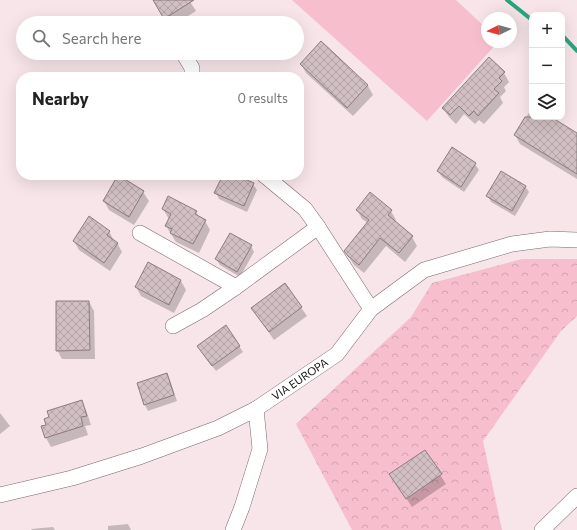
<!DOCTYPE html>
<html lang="en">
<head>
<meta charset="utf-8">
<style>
	body { margin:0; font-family:Commissioner,sans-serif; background:#f2f2f2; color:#222 }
	.controls { position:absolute; right:12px; top:12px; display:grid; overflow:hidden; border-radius:8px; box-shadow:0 4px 16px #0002 }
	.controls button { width:36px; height:36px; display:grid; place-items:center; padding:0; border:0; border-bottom:1px solid #e0e0e0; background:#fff; color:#222; font:20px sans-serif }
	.compass { position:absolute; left:481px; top:12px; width:36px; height:36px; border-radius:50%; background:#fff; box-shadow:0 4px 16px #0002; rotate:265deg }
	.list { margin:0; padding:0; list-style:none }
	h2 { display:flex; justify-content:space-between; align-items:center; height:52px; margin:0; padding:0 16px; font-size:17px }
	h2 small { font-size:13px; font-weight:400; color:#767676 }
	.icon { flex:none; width:22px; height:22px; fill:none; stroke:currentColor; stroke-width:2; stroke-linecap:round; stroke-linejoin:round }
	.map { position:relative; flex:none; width:577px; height:530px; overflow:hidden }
	.search { position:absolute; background:#fff; box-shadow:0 4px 16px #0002; left:16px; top:16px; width:288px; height:44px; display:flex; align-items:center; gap:10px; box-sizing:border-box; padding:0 14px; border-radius:22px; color:#767676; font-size:15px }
	.panel { position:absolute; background:#fff; box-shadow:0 4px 16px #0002; left:16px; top:72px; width:288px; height:108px; border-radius:16px }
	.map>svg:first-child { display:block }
</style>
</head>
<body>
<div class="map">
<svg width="577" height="530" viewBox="0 0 577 530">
	<defs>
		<pattern id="forest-crowns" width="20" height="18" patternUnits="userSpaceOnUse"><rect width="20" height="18" fill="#f7bfcd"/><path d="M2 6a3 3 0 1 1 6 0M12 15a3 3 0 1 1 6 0" fill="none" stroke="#d3a3af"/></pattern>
		<pattern id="building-cross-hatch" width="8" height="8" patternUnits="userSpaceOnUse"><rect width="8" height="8" fill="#d1bfc3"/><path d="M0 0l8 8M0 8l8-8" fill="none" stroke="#b3a3a6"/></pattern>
	</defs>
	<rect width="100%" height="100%" fill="#f7e5e9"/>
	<path fill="url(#forest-crowns)" d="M522 259H577V316L561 331 483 441 502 530H352L296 424 411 317 432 283Z"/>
	<path fill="#f7bfcd" d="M292 0H456L487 29V42H498L427 121Z"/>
	<g fill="#0003">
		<path d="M154 0H189L196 11 177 23H168Z"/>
		<path d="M219 18 222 23H210Z"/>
		<path d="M321 42 368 86 373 95 353 116 306 73 301 64Z"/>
		<path d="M197 53H214L202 60Z"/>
		<path d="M504 73 509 82 504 87 506 91 500 97 503 103 484 124 479 120 475 124 464 114 456 124 449 117 443 108Z"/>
		<path d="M532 108V117H550L577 134V179L520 144 515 135Z"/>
		<path d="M475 164 479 170 464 192 442 177 438 171Z"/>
		<path d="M224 175H233L253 184 257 190 247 212 219 199 216 193Z"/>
		<path d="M525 186 529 192 515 216 491 202 488 196Z"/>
		<path d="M143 192 149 201 134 225 109 210 104 201Z"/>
		<path d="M163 209 196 212 200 218 205 221 210 230 199 253 176 242 166 226 169 219Z"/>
		<path d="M357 210 391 211 396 220 394 222 412 237 417 246 405 262 386 246 364 273 354 265 345 251 368 223 362 219Z"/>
		<path d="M109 231 114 241 117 243 122 252 110 271 79 250 74 241Z"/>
		<path d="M251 246 254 252 240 277 220 265 216 259Z"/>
		<path d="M148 264 181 281 186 290 174 313 141 296 136 287Z"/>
		<path d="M284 284 307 316 274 340 252 308Z"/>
		<path d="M89 302 94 311 95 359H62L57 350Z"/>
		<path d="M239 346 243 352 216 371 202 352Z"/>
		<path d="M167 374 170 380 177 401 148 411 145 405 138 384Z"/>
		<path d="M81 401 86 410 91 425 85 426 88 435 51 447 46 438 42 427 47 425Z"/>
		<path d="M0 413 10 426 0 434Z"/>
		<path d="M425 451 446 484 412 507 396 483Z"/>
		<path d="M128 524 131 530H108V526Z"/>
		<path d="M53 527 55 530H32L31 529Z"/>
	</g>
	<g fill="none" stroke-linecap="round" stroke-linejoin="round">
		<g stroke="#26a77f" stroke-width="4">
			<path d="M507 0 532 20"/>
			<path d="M562 35 577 51"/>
		</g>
	</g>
	<g fill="url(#building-cross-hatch)" stroke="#8c7c7f">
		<path d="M153 0H194L164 19Z"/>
		<path d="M321 41 368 85 347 108 300 64Z"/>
		<path d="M489 57 505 72 499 78 502 81 494 89 499 93 478 116 474 111 469 116 459 106 450 115 442 108Z"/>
		<path d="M525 117H551L577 133V174L514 135Z"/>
		<path d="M452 147 476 163 461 187 437 171Z"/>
		<path d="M501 171 526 186 512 211 486 196Z"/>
		<path d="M118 175 144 191 129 217 103 201Z"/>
		<path d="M223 175H235L254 183 244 206 214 193Z"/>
		<path d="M370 192 392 210 388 215 413 236 399 253 380 238 359 265 348 256 344 251 369 220 356 210Z"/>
		<path d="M168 196 197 211 195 214 206 220 193 244 170 233 172 229 165 226 171 214 162 209Z"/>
		<path d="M89 216 110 231 107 235 118 243 104 263 73 241Z"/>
		<path d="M230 233 252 245 237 272 215 259Z"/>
		<path d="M148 262 181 280 169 305 135 287Z"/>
		<path d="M285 283 302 307 269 332 251 308Z"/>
		<path d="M56 301H89L90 350 56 351Z"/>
		<path d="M226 325 240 346 212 366 197 346Z"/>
		<path d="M167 373 174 395 144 405 137 383Z"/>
		<path d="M82 400 87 416 81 417 83 426 45 438 41 426 46 425 44 419 49 417 47 411Z"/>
		<path d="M425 450 442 474 406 499 389 474Z"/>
	</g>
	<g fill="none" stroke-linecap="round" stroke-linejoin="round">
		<defs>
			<g id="minor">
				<path d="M183 53 192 68V77"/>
				<path d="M264 175 305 209 318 227 371 309"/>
				<path d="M140 233 236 287"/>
				<path d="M173 326 202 310 236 287 318 227"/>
				<path id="s1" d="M0 495 72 478 142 456 218 428 256 409 337 354 371 309 424 270 512 244 550 239 577 240"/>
				<path d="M233 530 242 507 260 449 256 409"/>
				<path d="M542 530 577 496"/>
			</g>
		</defs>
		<use href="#minor" stroke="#78686b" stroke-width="16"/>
		<use href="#minor" stroke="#fff" stroke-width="15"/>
	</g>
	<g text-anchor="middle" stroke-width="4" stroke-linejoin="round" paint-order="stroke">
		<g font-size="11" fill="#140e10" stroke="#f7e5e9">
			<text dy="4" stroke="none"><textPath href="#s1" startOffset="324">VIA EUROPA</textPath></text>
		</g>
	</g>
</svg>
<div class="controls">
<button>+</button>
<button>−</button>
<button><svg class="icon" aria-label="layers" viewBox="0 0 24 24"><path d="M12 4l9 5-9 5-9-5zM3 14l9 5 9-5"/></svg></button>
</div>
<svg class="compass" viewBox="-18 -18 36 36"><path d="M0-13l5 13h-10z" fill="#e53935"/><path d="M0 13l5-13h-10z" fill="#767676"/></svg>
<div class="search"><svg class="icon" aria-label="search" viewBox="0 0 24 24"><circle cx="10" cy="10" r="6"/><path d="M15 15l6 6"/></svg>Search here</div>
<section class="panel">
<h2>Nearby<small>0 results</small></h2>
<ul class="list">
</ul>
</section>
</div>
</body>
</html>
